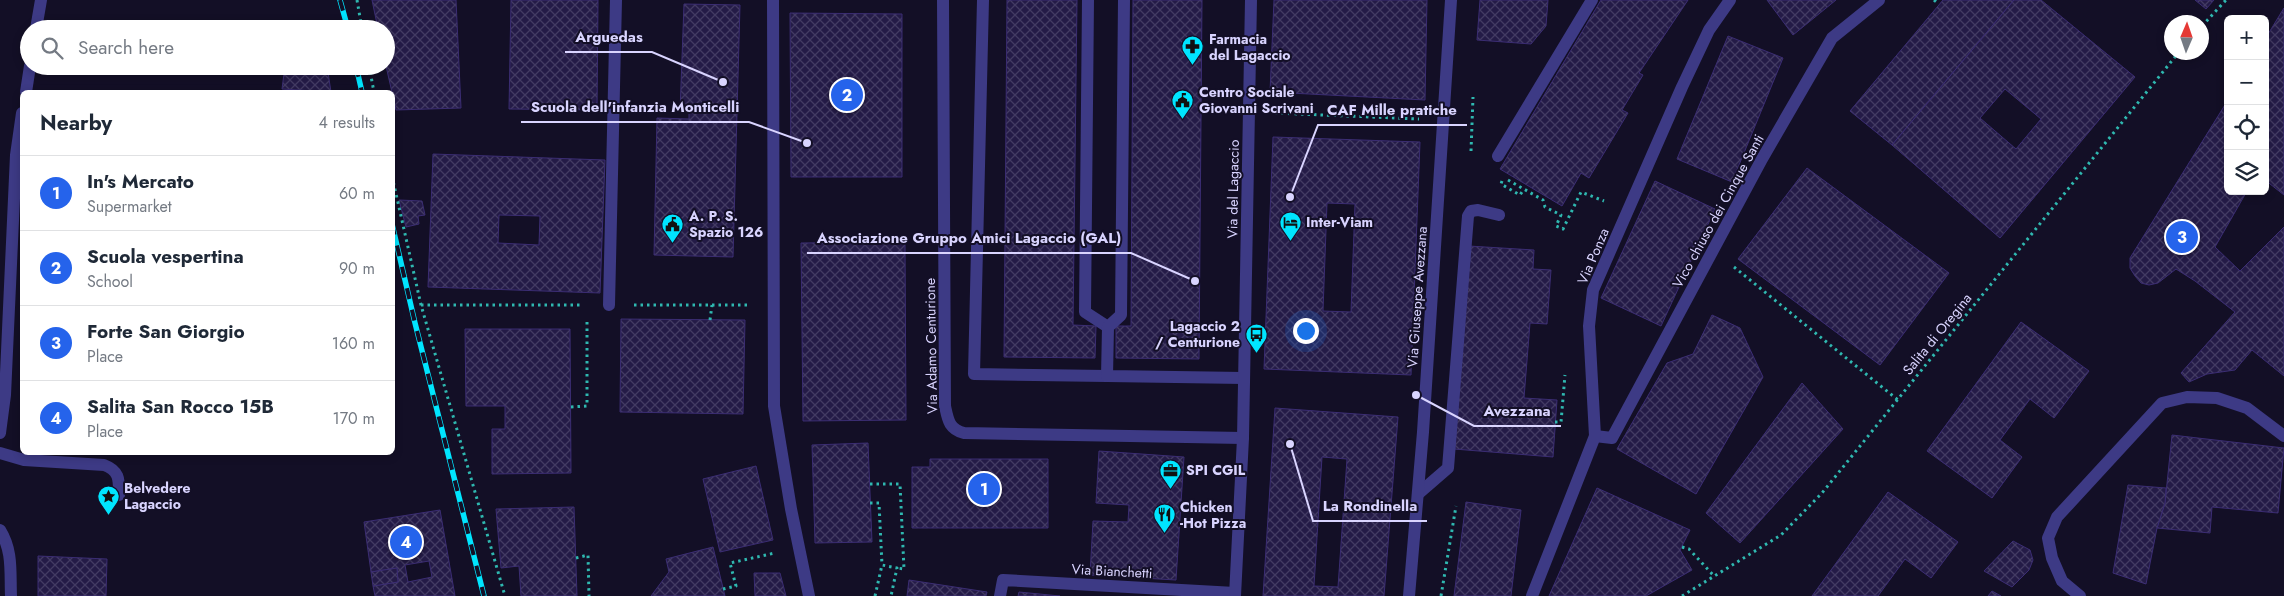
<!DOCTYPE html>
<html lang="en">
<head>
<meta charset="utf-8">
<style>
	body { margin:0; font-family:Jost,sans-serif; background:#f6f6f7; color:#1f2937 }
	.controls { position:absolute; right:15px; top:15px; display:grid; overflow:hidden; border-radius:8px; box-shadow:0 2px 8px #0003 }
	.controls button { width:45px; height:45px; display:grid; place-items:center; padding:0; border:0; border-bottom:1px solid #e0e1e3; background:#fff; color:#1f2937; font:25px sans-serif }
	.compass { position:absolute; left:2164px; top:15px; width:45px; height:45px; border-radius:50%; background:#fff; box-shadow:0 2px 8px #0003; rotate:2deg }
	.you { position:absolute; left:1305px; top:330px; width:18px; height:18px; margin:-12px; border:4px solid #fff; border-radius:50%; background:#1a73e8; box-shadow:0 0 0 8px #1a73e833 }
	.badge { display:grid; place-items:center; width:32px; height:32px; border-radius:50%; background:#2563eb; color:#fff; font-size:16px; font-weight:700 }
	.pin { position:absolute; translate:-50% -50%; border:2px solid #fff; box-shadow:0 1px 5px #0006 }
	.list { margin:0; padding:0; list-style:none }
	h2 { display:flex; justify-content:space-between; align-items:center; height:65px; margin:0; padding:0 20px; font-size:21px }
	h2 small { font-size:16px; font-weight:400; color:#747a83 }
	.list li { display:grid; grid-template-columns:32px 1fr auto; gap:15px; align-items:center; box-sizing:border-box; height:75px; padding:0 20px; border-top:1px solid #e0e1e3 }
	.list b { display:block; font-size:19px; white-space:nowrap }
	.list p { margin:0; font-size:16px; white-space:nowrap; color:#747a83 }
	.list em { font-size:16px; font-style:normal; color:#747a83 }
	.icon { flex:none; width:28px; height:28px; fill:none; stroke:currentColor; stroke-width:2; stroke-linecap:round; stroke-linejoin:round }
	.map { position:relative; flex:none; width:2284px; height:596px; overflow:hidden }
	.search { position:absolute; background:#fff; box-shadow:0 2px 8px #0003; left:20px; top:20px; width:375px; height:55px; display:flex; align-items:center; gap:12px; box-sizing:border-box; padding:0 18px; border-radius:28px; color:#747a83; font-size:19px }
	.panel { position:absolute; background:#fff; box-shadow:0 2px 8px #0003; left:20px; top:90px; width:375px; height:365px; border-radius:8px }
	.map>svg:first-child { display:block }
</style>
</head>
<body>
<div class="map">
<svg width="2284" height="596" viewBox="0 0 2284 596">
	<defs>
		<pattern id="building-cross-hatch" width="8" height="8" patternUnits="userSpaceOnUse" patternTransform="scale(1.25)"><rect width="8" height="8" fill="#241b47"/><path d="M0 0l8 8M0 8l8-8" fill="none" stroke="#433b63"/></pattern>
	</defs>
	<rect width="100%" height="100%" fill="#130f26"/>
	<g fill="url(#building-cross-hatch)" stroke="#3b2d73" fill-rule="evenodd">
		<path d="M372 0H456L461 108 396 110 386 66V29H378Z"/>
		<path d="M511 0H598L597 110 509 109Z"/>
		<path d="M1007 0H1077L1073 325 1096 326 1095 358 1004 357Z"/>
		<path d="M1133 0H1202L1199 359 1116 358V326H1131Z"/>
		<path d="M1274 0H1427L1425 100 1270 92Z"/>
		<path d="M1480 0H1548L1546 26 1531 44 1477 40Z"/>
		<path d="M1601 0H1688L1639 73 1643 75 1622 110 1628 113 1589 178 1581 173 1562 206 1500 169Z"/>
		<path d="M1767 0H1836L1793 35Z"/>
		<path d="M1943 0H2014L1892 145 1850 111Z"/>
		<path d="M2014 0H2041L2135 77 2000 238 1892 145ZM2005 89 2041 119 2016 149 1980 118Z"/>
		<path d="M2195 0H2214L2206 9Z"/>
		<path d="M684 4 740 5 733 257 654 255 657 118 689 119V112H680Z"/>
		<path d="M2284 8V195L2265 180V39Z"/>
		<path d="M790 13 902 14V177H791Z"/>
		<path d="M1728 36 1783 58 1732 182 1677 159Z"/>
		<path d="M285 66H327L331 92 282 89Z"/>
		<path d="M2228 100V191H2247L2215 247 2240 271 2284 227V376L2252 350 2235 370 2207 374 2189 382 2181 373 2235 312 2195 281 2176 269 2158 283 2149 285 2141 283 2135 276 2130 268V258Z"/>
		<path d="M1273 137 1420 142 1411 375 1264 369ZM1327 203 1355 204 1351 312 1323 311Z"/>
		<path d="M433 154 605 160 600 293 428 287ZM499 215 540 216 539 245 498 243Z"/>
		<path d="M1807 168 1949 273 1880 365 1738 259Z"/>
		<path d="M1655 181 1715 209 1661 326 1601 298Z"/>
		<path d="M399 200 422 201 425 215 418 216 419 224 406 227Z"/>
		<path d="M905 242 906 420 803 421 801 243Z"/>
		<path d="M1469 246 1534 250 1533 269 1551 270 1547 324 1530 323 1524 398 1557 400 1553 457 1454 449Z"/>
		<path d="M1712 315 1740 328 1763 377 1696 494 1617 449 1667 363 1693 354Z"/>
		<path d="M621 319 745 320 743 414 620 412Z"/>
		<path d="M2021 322 2089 371 2054 418 2030 399 2000 440 2022 457 1992 498 1927 451Z"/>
		<path d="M465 329H570L571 473 492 474V429H505V406H466Z"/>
		<path d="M1802 383 1843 429 1740 543 1706 513Z"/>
		<path d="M1275 408 1398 417 1384 596H1263ZM1322 457 1347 459 1338 587 1314 586Z"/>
		<path d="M2172 435 2284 448 2278 513 2212 507 2210 533 2157 528 2165 503Z"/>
		<path d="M868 443 872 542 815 543 812 445Z"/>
		<path d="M1099 451 1184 457 1176 580 1090 575 1093 521 1128 522 1129 505 1096 503Z"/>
		<path d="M930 459H1048V528H912V467H930Z"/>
		<path d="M756 466 773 540 720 552 703 479Z"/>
		<path d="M2128 485 2166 488 2165 503 2157 528 2146 584 2113 573Z"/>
		<path d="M1597 488 1690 530 1680 550 1692 570 1646 596H1549Z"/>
		<path d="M1888 492 1958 542 1931 578 1905 559 1878 596H1812Z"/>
		<path d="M1466 502 1521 510 1511 596H1454Z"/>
		<path d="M574 507 577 596H521L519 566 501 568 496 509Z"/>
		<path d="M440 510 455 596H375L373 586 398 582 397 568 371 572 364 522ZM429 561 432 577 408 582 405 565Z"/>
		<path d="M2013 541 2030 550 2033 560 2029 570 2012 587 1984 571Z"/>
		<path d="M713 547 725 596H651L669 572 666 559Z"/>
		<path d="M38 556 107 559 106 596H38Z"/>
		<path d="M397 568 398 582 373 586 371 572Z"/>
		<path d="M754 573H780L786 596H755Z"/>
		<path d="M909 580 987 592 986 596H907Z"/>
		<path d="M1992 591 2001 596H1988Z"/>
		<path d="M1019 592 1060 596H1018Z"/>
	</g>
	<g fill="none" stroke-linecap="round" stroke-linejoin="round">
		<g stroke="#2fb8b0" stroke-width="3" stroke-dasharray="2.5 4" stroke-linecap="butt">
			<path d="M357 0 362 29"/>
			<path d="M1934 0 1939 4"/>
			<path d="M2202 26 2226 0"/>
			<path d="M369 66 374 92"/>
			<path d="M1275 113 1419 119"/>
			<path d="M1471 151 1473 97"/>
			<path d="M392 176 421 305 505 596"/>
			<path d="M1508 180 1543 200 1545 207 1561 215 1556 226 1563 229 1581 192 1604 201"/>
			<path d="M1502 181 1501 184 1520 195 1522 192"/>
			<path d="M1734 267 1898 400"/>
			<path d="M421 305H583"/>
			<path d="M634 305H748"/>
			<path d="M710 320 712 305"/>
			<path d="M571 407 587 406V320"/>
			<path d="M1555 422H1561L1565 375"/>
			<path d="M870 484H900L904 569 897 568"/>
			<path d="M870 503H879L882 565"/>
			<path d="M1682 547 1689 549 1714 576"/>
			<path d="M576 558 588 555 589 596"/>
			<path d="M723 589 736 586 730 563 775 553"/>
			<path d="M875 596 882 565 897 568 891 596"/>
			<path d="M1441 596 1456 506"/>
			<path d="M1682 596 1781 535 1822 493 2179 52"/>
		</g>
		<g stroke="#3d3a85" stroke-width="12">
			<path d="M983 0 974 374 1107 376"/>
			<path d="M1088 0 1085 312 1108 327"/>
			<path d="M1124 0 1121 315 1108 327 1107 376 1244 378"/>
			<path d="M1498 156 1592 0"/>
			<path d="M0 453 24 460 104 465C120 471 119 480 119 495"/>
			<path d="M1418 494 1448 468 1468 216 1471 211 1478 210 1499 215"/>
			<path d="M2080 596 2062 581 2052 558 2048 538 2057 517 2162 403 2187 397 2217 398 2247 408 2284 436"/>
		</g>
		<path stroke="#3d3a85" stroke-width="12" d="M609 305 616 0"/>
		<g stroke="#3d3a85" stroke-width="12">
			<path d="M773 0 774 406 791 509 809 596"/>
			<path d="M943 0 945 406C948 420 949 429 964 433L1243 438"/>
			<path d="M1595 436 1612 438 1762 159 1832 38 1879 0"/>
			<path d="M0 530C13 551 10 572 11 596"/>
			<path d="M1000 596 1003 580 1235 593"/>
			<path d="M1235 596 1243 438 1251 0"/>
			<path d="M1409 596 1423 432 1451 0"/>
			<path d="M1532 596 1595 436 1589 326 1593 290 1682 87 1709 30 1730 0"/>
		</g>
		<g stroke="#3d3a85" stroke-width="12">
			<path d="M36 29 41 0"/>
			<path d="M26 92 30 66"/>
			<path d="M0 433 5 395 16 155 22 113"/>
		</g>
		<defs>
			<g id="rail">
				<path d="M340 0 348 29"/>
				<path d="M356 66 362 92"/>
				<path d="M392 224 415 323 484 596"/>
			</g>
		</defs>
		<use href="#rail" stroke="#00e5ff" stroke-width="5.5"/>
		<use href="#rail" stroke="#130f26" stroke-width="4" stroke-dasharray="11" stroke-linecap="butt"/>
	</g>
	<defs>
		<symbol id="pharmacy-pin" viewBox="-11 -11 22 30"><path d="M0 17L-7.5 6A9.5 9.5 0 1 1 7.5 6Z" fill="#00e5ff" stroke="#130f26"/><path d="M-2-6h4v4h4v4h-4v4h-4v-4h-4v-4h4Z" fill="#111"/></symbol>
		<symbol id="civic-pin" viewBox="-11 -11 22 30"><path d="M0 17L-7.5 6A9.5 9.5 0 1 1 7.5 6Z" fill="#00e5ff" stroke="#130f26"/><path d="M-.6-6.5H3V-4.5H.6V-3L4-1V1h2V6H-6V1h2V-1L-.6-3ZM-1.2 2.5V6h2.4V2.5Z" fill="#111"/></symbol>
		<symbol id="hotel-pin" viewBox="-11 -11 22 30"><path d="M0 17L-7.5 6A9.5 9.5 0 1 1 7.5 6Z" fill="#00e5ff" stroke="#130f26"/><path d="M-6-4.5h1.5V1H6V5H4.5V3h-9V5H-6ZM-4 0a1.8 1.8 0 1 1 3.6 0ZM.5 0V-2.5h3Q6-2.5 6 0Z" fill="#111"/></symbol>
		<symbol id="bus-pin" viewBox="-11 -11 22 30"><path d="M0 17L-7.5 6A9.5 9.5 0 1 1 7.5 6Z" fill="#00e5ff" stroke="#130f26"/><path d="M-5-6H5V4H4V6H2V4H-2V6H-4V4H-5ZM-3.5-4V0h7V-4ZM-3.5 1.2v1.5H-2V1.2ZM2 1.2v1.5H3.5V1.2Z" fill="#111"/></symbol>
		<symbol id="office-pin" viewBox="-11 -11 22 30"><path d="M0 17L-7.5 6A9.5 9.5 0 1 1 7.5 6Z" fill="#00e5ff" stroke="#130f26"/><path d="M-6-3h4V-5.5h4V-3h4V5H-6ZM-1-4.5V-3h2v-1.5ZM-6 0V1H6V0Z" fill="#111"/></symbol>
		<symbol id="sight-pin" viewBox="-11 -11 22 30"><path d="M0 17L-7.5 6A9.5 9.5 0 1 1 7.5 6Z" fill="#00e5ff" stroke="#130f26"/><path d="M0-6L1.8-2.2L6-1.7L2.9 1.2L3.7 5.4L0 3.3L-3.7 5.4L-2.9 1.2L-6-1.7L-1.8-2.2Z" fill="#111"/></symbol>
		<symbol id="restaurant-pin" viewBox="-11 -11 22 30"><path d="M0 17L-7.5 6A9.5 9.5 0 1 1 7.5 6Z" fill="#00e5ff" stroke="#130f26"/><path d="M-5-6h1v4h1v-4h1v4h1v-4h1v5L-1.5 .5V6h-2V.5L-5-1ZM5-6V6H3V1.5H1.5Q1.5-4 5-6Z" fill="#111"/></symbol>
	</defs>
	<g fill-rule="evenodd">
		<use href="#pharmacy-pin" x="1180" y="34" width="25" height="34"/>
		<use href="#civic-pin" x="1170" y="88" width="25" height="34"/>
		<use href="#hotel-pin" x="1278" y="210" width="25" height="34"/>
		<use href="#civic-pin" x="660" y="212" width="25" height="34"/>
		<use href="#bus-pin" x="1244" y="322" width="25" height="34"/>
		<use href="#office-pin" x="1158" y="458" width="25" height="34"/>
		<use href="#sight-pin" x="96" y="484" width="25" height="34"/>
		<use href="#restaurant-pin" x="1152" y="502" width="25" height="34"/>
	</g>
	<g text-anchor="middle" stroke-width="4" stroke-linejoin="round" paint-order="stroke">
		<g font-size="14" font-weight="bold" fill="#d9d4ff" stroke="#130f26" text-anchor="start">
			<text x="1209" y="44">Farmacia<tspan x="1209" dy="16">del Lagaccio</tspan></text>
			<text x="1199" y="97">Centro Sociale<tspan x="1199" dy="16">Giovanni Scrivani</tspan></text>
			<text x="689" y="221">A. P. S.<tspan x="689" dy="16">Spazio 126</tspan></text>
			<text x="1306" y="227">Inter-Viam</text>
			<text x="1240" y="331" text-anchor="end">Lagaccio 2<tspan x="1240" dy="16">/ Centurione</tspan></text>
			<text x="1186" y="475">SPI CGIL</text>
			<text x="124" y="493">Belvedere<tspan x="124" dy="16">Lagaccio</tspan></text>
			<text x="1180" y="512">Chicken<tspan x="1180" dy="16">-Hot Pizza</tspan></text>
		</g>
		<g font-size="14" fill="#d9d4ff" stroke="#130f26">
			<text transform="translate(1233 189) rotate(-89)" y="5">Via del Lagaccio</text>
			<text transform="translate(1718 211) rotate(-61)" y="5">Vico chiuso dei Cinque Santi</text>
			<text transform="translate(1593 256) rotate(-67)" y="5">Via Ponza</text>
			<text transform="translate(1417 297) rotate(-86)" y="5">Via Giuseppe Avezzana</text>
			<text transform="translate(1937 334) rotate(-51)" y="5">Salita di Oregina</text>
			<text transform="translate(931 346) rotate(-91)" y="5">Via Adamo Centurione</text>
			<text transform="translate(1112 571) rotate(3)" y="5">Via Bianchetti</text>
		</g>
	</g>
	<path fill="none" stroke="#d9d4ff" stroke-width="2" d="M723 82L652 52H565M807 143L749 122H521M1290 197L1318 125H1467M1195 281L1131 253H807M1416 395L1474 426H1561M1290 444L1313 521H1427"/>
	<g fill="#d9d4ff" stroke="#130f26" stroke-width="2">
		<circle cx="723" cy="82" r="5"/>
		<circle cx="807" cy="143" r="5"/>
		<circle cx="1290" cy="197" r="5"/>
		<circle cx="1195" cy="281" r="5"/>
		<circle cx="1416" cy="395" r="5"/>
		<circle cx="1290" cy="444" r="5"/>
	</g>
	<g font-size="15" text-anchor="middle" font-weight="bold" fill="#d9d4ff" stroke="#130f26" stroke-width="4" stroke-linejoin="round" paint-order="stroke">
		<text x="609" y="42">Arguedas</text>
		<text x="635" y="112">Scuola dell'infanzia Monticelli</text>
		<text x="1392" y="115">CAF Mille pratiche</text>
		<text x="969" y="243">Associazione Gruppo Amici Lagaccio (GAL)</text>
		<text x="1517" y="416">Avezzana</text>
		<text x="1370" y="511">La Rondinella</text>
	</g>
</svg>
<div class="controls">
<button>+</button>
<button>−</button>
<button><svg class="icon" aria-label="locate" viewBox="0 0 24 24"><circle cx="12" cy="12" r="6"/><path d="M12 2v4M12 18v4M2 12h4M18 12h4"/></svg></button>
<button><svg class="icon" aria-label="layers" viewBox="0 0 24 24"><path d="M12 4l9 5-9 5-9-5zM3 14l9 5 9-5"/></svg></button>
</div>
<svg class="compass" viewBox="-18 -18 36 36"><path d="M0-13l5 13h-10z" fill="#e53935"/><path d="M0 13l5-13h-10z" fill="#747a83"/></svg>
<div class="you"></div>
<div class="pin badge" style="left:984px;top:489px">1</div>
<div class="pin badge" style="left:847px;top:95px">2</div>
<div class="pin badge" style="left:2182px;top:237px">3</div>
<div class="pin badge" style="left:406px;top:542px">4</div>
<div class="search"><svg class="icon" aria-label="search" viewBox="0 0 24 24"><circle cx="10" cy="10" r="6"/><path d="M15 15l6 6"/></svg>Search here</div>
<section class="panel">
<h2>Nearby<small>4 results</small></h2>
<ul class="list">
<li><span class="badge">1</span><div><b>In's Mercato</b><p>Supermarket</p></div><em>60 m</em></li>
<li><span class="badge">2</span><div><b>Scuola vespertina</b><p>School</p></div><em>90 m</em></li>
<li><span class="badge">3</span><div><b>Forte San Giorgio</b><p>Place</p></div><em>160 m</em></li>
<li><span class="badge">4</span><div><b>Salita San Rocco 15B</b><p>Place</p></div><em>170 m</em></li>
</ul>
</section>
</div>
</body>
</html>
